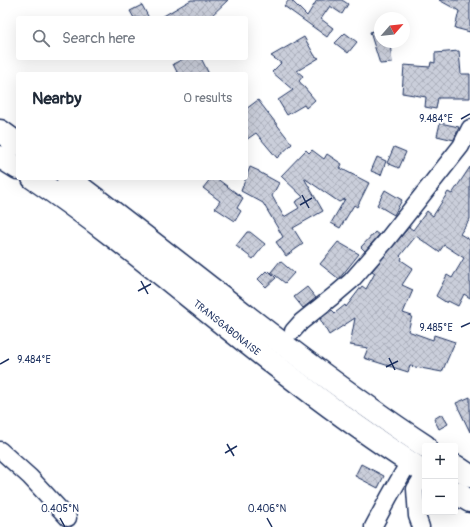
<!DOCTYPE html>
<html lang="en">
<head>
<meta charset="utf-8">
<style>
	body { margin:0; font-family:Pangolin,sans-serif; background:#f2f2f3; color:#1f2937 }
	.controls { position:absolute; right:12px; bottom:12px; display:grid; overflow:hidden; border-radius:4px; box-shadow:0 4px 16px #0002 }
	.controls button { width:36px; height:36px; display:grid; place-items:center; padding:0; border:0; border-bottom:1px solid #e0e1e3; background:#fff; color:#1f2937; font:20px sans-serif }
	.compass { position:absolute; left:374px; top:12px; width:36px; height:36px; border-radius:50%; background:#fff; box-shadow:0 4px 16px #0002; rotate:62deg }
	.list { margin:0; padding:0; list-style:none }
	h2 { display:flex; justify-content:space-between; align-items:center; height:52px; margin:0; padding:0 16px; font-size:17px }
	h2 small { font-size:13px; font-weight:400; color:#747a83 }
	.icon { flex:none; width:22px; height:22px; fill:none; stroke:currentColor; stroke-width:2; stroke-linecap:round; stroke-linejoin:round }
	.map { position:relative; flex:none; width:470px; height:527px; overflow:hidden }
	.search { position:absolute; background:#fff; box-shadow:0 4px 16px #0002; left:16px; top:16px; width:232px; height:44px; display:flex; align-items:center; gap:10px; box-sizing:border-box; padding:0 14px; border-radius:4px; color:#747a83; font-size:15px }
	.panel { position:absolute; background:#fff; box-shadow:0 4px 16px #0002; left:16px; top:72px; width:232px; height:108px; border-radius:4px }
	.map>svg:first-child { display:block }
</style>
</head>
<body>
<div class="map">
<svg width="470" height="527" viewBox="0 0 470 527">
	<defs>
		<pattern id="building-cross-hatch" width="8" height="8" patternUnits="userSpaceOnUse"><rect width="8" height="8" fill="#caceda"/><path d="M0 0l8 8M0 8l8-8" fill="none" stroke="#adb1be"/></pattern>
	</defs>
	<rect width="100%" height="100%" fill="#fff"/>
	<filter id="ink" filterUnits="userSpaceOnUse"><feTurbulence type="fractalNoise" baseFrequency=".025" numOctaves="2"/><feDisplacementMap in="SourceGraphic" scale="8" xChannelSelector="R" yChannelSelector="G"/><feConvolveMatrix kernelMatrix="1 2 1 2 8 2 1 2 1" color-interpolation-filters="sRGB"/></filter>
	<g filter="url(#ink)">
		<g fill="url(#building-cross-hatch)" stroke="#1b2f5e">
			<path d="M191 0H228L209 18H160Z"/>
			<path d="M289 0H291L307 16 317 0H342L348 4 342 14 330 6 321 19 333 28 327 37 284 6Z"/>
			<path d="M439 0H470V32L455 28 459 11Z"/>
			<path d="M142 5 149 18H134L130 11Z"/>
			<path d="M380 29V42H390L392 63 380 64 370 32Z"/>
			<path d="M345 33 357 42 348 53 335 43Z"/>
			<path d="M304 37 315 56 319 58 297 71 303 76 299 81 315 100 306 108 304 105 287 115 278 100 293 90 272 72 281 63 271 56Z"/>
			<path d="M459 51 461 74H470V98H438L436 109 425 107 426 97 402 93 404 65 430 67 431 62 435 63V53Z"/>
			<path d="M185 58H201L209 74H178L173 64Z"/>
			<path d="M258 100 292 144 277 158 256 133 246 140V109Z"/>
			<path d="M440 123 459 127 454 140 437 136Z"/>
			<path d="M394 147 406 152 399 168 387 163Z"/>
			<path d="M306 150 309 153 312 150 324 159 327 154 342 164 340 168 369 183 357 207 354 205 340 228 331 223 345 199 339 202 304 178 323 211 293 228 303 244 286 256 276 242 283 237 263 203 241 191 250 167 259 171V172L279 183 272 196 284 217 299 208 295 202 303 197 281 176Z"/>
			<path d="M377 157 386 161 381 175 371 171Z"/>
			<path d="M470 167V219L460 234 470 240V298L464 294 458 306 448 301 447 303 436 296 447 275 452 278 464 258 444 245 439 252 416 236 400 256 402 258 401 260 413 268 402 285 413 290 403 313 412 316 408 331 433 340 434 335 455 342 442 372 410 366 408 372 364 358 368 348 350 345 355 318 329 335 320 319 332 310 335 313 345 305 346 307 362 286 366 289 375 273 372 271 409 227 413 230 427 211 433 216 448 192 452 194Z"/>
			<path d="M211 178H216L243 198 237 208 241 211 235 221 215 208 220 201 203 188Z"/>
			<path d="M385 190 402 200 394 215 377 205Z"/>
			<path d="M247 232H250L265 244 253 259 236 246Z"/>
			<path d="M375 232 379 235 365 251 361 247Z"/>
			<path d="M338 242 359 254 339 279 320 264Z"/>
			<path d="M280 261 294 273 285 283 271 272Z"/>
			<path d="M266 271 268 273 269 271 276 278 266 287 258 279Z"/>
			<path d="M307 287 316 298 303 308 294 297Z"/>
			<path d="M470 397V432L456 403Z"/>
			<path d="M442 414 448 424 439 429 434 419Z"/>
			<path d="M361 464 384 476 378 488 355 476Z"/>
		</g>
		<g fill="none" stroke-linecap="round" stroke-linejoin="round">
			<defs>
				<g id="minor">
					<path d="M293 331 301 322 337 293 351 281 386 241 461 146 470 128"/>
					<path d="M0 450 30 477 68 518"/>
					<path d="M373 527 389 497 409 462"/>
					<path d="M421 527 417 516 415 489 425 473"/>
				</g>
				<g id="highway">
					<path d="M0 131 18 144"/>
					<path d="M0 157 18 168"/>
					<path id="s1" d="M33 178C94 219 151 266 208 312 278 368 349 424 425 472"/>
					<path d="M68 178C187 267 301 364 425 446"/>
					<path d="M455 466 470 476"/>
					<path d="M455 492 470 501"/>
				</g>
			</defs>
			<use href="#minor" stroke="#1b2f5e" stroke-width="19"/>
			<use href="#highway" stroke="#1b2f5e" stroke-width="25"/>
			<use href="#minor" stroke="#fff" stroke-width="16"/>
			<use href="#highway" stroke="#fff" stroke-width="22"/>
		</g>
	</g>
	<path fill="none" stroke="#1b2f5e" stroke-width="1.5" d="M461 119 470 114M302 195 309 208M300 205 312 198M141 281 148 294M138 291 151 284M461 327 470 323M389 358 395 370M0 364 9 359M386 367 398 361M227 444 234 456M225 453 237 446M60 518 65 527M267 518 272 527"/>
	<g text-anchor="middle" stroke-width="4" stroke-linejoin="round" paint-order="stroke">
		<g font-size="10" fill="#1b2f5e" stroke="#fff">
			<text dy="4" stroke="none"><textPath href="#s1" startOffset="245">TRANSGABONAISE</textPath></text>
		</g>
	</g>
	<g font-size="10" text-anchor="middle" fill="#1b2f5e" stroke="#fff" stroke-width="4" stroke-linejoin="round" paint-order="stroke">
		<text x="436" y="122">9.484°E</text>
		<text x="436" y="331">9.485°E</text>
		<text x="34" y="363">9.484°E</text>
		<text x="60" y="512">0.405°N</text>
		<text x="267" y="512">0.406°N</text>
	</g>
</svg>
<div class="controls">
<button>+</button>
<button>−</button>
</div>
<svg class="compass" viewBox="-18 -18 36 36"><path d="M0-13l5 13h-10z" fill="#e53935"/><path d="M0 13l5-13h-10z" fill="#747a83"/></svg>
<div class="search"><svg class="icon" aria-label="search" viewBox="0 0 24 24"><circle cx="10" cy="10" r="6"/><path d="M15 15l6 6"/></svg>Search here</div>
<section class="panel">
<h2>Nearby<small>0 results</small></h2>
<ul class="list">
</ul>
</section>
</div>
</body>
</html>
